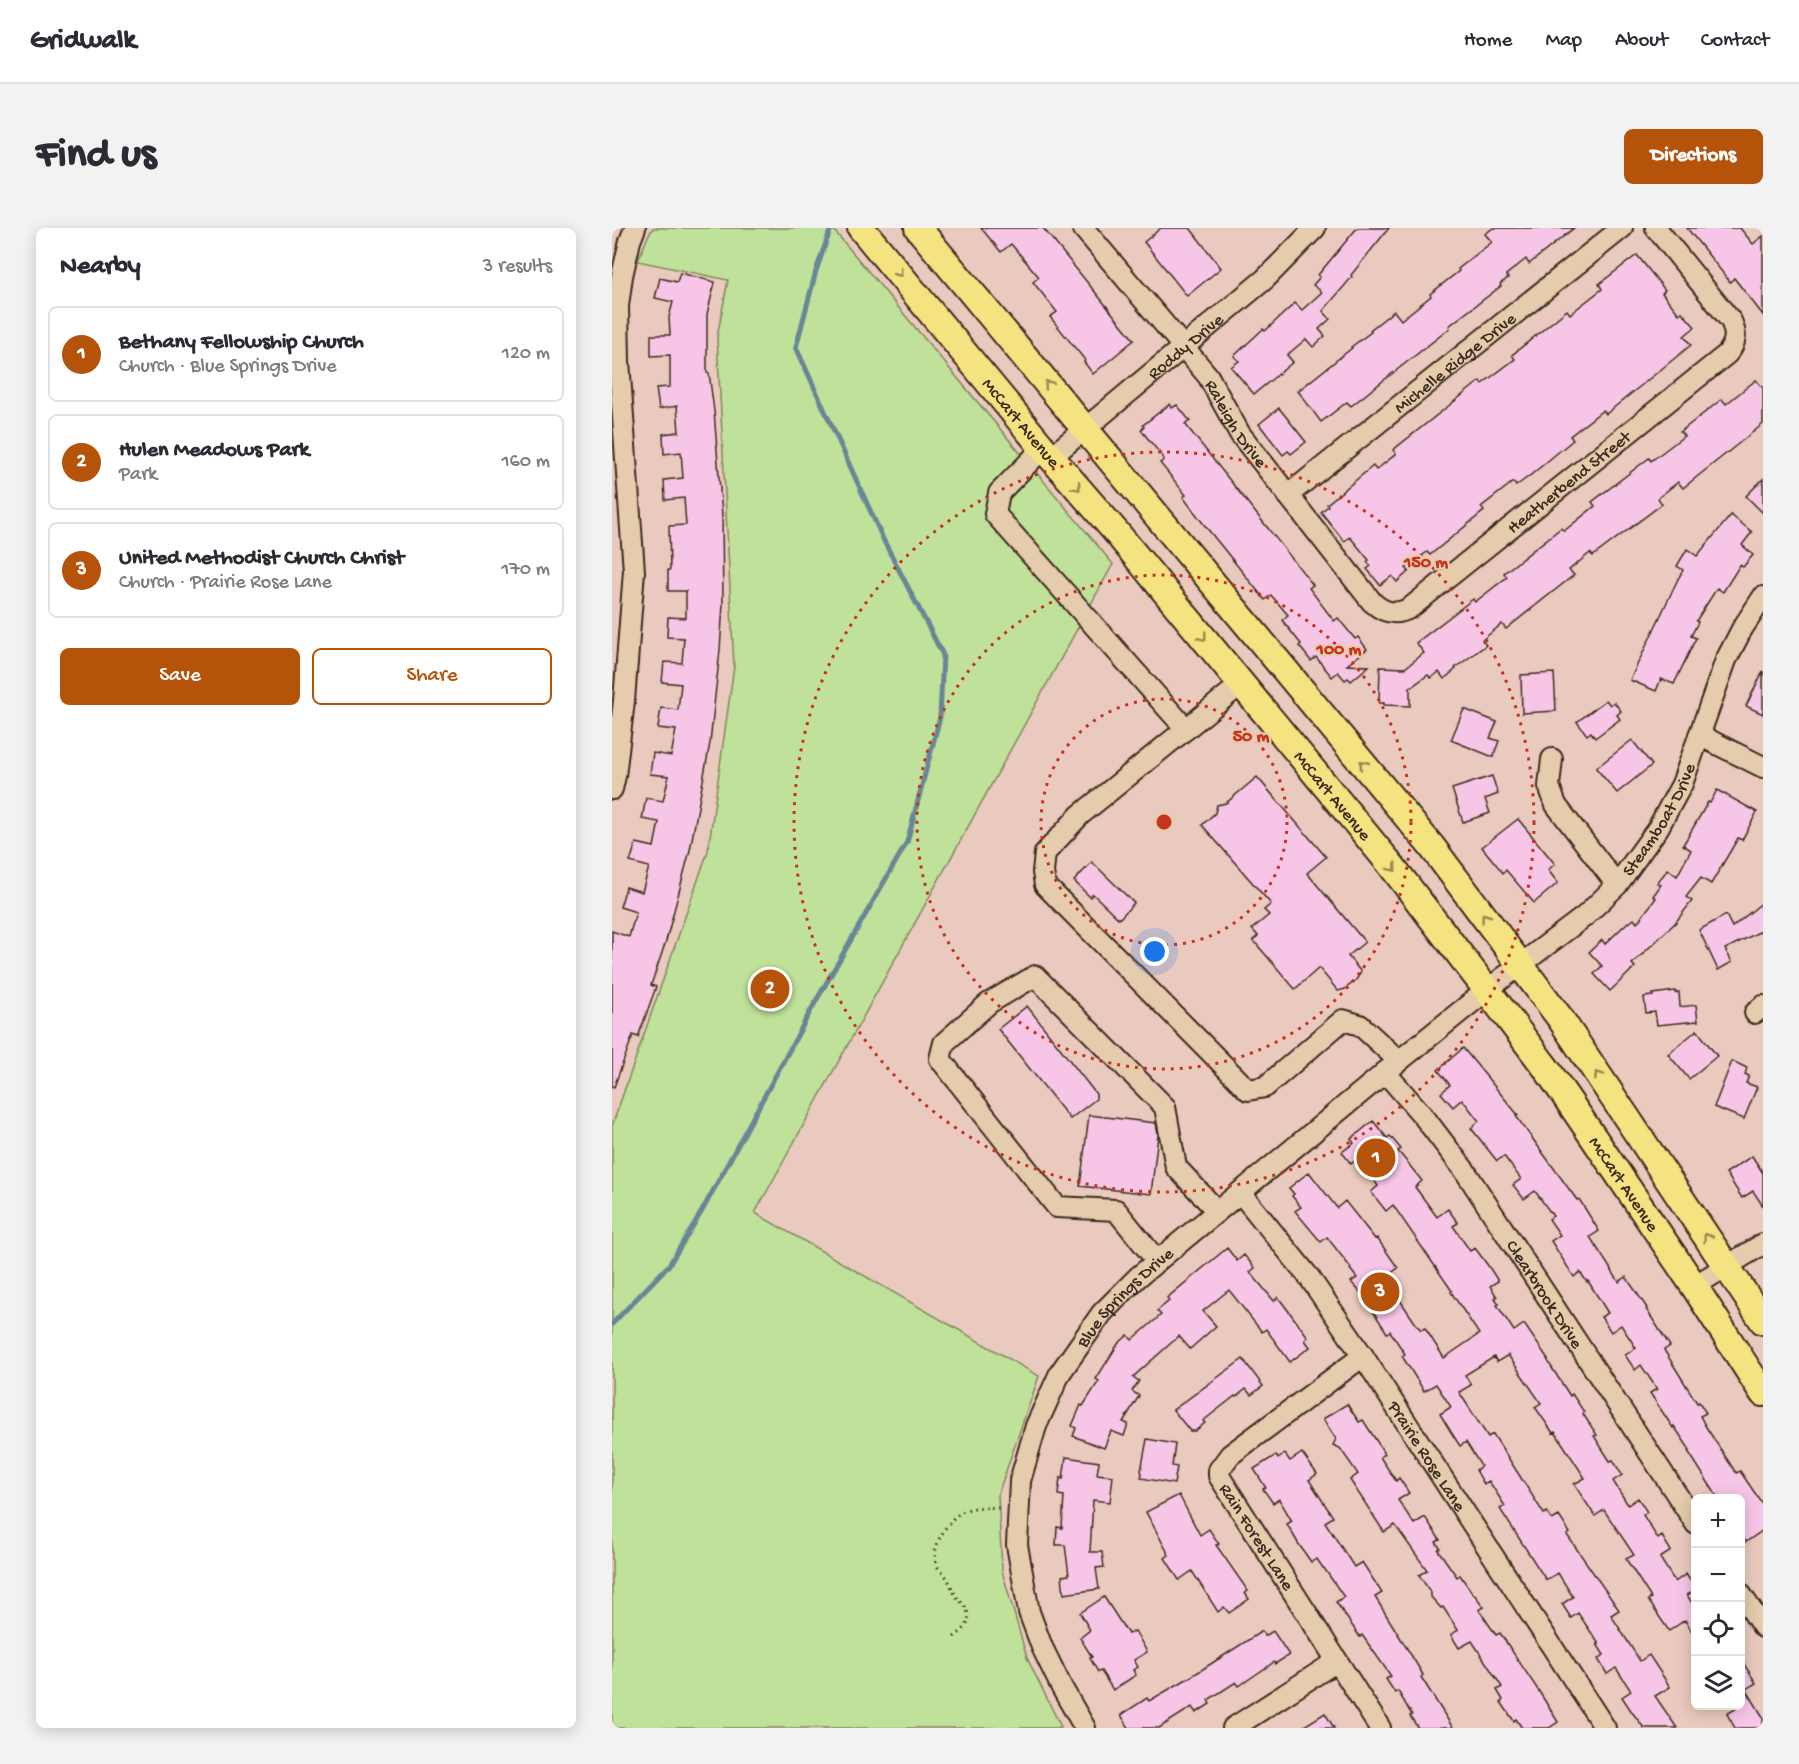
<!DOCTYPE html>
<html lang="en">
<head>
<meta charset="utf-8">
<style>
	body { margin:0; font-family:"Gochi Hand",sans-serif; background:#f2f2f3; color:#2b2b33 }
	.controls { position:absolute; right:18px; bottom:18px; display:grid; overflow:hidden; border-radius:9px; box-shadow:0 3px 15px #0003 }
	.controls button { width:54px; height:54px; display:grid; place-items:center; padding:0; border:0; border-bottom:2px solid #e1e1e2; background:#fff; color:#2b2b33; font:30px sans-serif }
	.you { position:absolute; left:543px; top:724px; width:21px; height:21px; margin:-15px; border:4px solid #fff; border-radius:50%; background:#1a73e8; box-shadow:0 0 0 9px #1a73e833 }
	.badge { display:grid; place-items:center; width:39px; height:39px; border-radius:50%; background:#b45309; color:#fff; font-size:20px; font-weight:700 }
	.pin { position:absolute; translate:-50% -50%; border:3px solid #fff; box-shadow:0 2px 6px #0006 }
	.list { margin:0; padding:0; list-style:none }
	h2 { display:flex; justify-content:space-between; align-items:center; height:78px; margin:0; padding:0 24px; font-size:26px }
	h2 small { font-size:20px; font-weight:400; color:#7c7c81 }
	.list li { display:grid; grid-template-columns:39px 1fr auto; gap:18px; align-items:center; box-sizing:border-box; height:96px; margin:0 12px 12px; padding:0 12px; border:2px solid #e1e1e2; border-radius:9px }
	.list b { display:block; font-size:22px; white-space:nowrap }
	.list p { margin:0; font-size:20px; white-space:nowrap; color:#7c7c81 }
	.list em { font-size:20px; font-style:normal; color:#7c7c81 }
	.actions { display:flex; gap:12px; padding:18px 24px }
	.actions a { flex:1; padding:14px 0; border:2px solid #b45309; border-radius:9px; text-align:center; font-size:21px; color:#b45309 }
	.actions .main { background:#b45309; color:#fff }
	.icon { flex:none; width:33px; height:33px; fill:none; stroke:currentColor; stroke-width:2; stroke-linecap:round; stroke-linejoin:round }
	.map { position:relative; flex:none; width:1151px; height:1500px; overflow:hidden; border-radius:9px }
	header { display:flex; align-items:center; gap:36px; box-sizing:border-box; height:84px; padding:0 30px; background:#fff; border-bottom:2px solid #e1e1e2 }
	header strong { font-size:28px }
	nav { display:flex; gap:33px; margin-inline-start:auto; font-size:21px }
	.intro { display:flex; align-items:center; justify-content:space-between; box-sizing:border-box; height:144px; padding:0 36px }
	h1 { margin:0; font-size:42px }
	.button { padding:15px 27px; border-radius:9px; background:#b45309; color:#fff; font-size:21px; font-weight:700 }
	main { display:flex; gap:36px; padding:0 36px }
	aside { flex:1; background:#fff; border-radius:9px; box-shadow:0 3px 15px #0003 }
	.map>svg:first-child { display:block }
</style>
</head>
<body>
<header>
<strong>Gridwalk</strong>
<nav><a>Home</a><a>Map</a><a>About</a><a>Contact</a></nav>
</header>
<div class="intro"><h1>Find us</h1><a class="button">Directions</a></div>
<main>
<aside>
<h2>Nearby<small>3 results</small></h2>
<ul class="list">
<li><span class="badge">1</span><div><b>Bethany Fellowship Church</b><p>Church · Blue Springs Drive</p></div><em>120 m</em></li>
<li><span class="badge">2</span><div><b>Hulen Meadows Park</b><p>Park</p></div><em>160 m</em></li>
<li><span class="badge">3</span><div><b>United Methodist Church Christ</b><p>Church · Prairie Rose Lane</p></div><em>170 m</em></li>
</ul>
<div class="actions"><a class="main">Save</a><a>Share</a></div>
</aside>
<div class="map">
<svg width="1151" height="1500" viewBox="0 0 1151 1500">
	<rect width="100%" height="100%" fill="#eacabe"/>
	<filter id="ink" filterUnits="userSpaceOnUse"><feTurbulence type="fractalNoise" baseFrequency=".0167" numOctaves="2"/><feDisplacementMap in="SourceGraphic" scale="12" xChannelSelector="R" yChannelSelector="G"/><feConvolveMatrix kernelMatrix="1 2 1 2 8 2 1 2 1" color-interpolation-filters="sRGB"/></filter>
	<g filter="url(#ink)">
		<path fill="#c0e19a" stroke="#7e865c" stroke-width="1.5" d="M41 0H220L501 336 143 985 427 1148 386 1266 390 1343 415 1430 449 1499 444 1500H0V898L96 623 122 438 105 109 116 52 26 33 36 8Z"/>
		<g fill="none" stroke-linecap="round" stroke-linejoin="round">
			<path stroke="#698697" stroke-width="5" d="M0 1096 57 1037 90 983 204 773 295 614 328 489 331 427 272 313 184 119 204 43 219 0"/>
		</g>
		<g fill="#f7c6e7" stroke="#3b2a1e" stroke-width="1.5">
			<path d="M369 0H431L522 112 481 146 472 134 473 132 438 89 445 84 421 54 427 49 399 16 389 24Z"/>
			<path d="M549 0H578L609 40 575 68 532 14Z"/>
			<path d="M745 0H777L739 47 740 49 711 83 718 91 707 101 713 108 701 119 694 111 675 127 681 134 642 166 619 139 627 133 622 128 651 101 653 103 683 75 690 82 710 64 701 57 708 49 706 47Z"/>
			<path d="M881 0H962L917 36 914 31 894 47 896 50 888 56 889 58 837 98 838 100 739 178 735 174 709 194 686 163 740 120 739 119 759 104 758 102 782 83 789 92 819 68 818 66 847 43 846 41 880 14 873 6Z"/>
			<path d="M1075 0H1128L1141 16 1151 8V87L1122 50 1118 54Z"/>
			<path d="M1025 27 1053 62 1050 65 1067 86 1070 84 1083 99 1072 108 1079 117 994 186 991 182 958 208 961 212 920 246 904 258 901 254 869 279 872 283 818 327 815 324 794 340 797 343 785 354 780 348 768 357 755 341 759 338 755 334 757 332 738 309 732 313 709 284 716 278 715 276 761 238 764 242 784 226 781 222 868 153 870 156 903 131 900 127 955 82 958 86 990 61 987 56Z"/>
			<path d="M68 45 103 54 95 86V145H97L102 183 110 288 111 376 108 422 98 515 78 622 54 713 39 757 44 759 26 809 21 807 2 859H0V703L17 709 24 684 8 679 14 659 30 664 37 639 18 634 24 615 42 619 47 594 30 591 34 570 51 573 57 548 38 546 41 525 59 528 64 502 46 500 49 480 66 482 69 456 50 454 52 434 70 435 72 410 55 409 56 389 74 390V363H56V342H58L57 298 74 297 72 270 53 272 52 252 71 250 69 224 52 226 51 206 67 204 65 178 47 181 44 160 58 159V127L39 128V107H58L57 89 61 74 43 70 48 50 65 54Z"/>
			<path d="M1144 152 1151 160V196L1071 260 1066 254 1046 270 1050 276 981 328 978 325 957 342 962 347 894 401 890 396 870 412 874 417 843 440 844 441 832 451 827 444 819 450 816 447 798 460V478L772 477V475H767L768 439 793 440 812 425 804 415 861 371 863 374 895 349 892 345 949 300 952 303 983 278 980 274 1037 230 1039 233 1072 208 1068 204 1110 171 1114 176Z"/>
			<path d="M558 176 560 180 565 177 578 193 573 196 701 357 697 360 722 393 726 390 743 411 746 409 755 421 735 437 757 438 739 453 736 450 733 452 726 444 720 449 704 429 699 433 687 418 689 416 670 392 676 387 659 367 653 372 594 299 571 269 574 267 548 235 552 232 551 229 529 202 532 199 531 197Z"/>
			<path d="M667 180 694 214 679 226 676 223 671 227 647 196Z"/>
			<path d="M1151 251V285L1134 268Z"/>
			<path d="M1119 287 1140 304 1130 317 1141 327 1131 339 1128 337 1111 364 1105 360 1084 393 1086 394 1079 408 1084 410 1062 456 1049 451 1044 463 1018 452 1065 353 1071 342 1065 338 1075 321 1085 328Z"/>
			<path d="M1151 443V486L1134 478Z"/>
			<path d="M942 445 944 483 910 485 909 447Z"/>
			<path d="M994 472 998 477 1002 474 1009 483 1005 487 1008 491 983 510 979 504 975 507 965 494Z"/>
			<path d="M852 481 885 494 878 510 887 513 881 529 839 512Z"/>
			<path d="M1020 512 1040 537 1005 565 984 540Z"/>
			<path d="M880 548 886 566 873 571 878 585 851 594 840 561Z"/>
			<path d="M645 549 714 629 695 645 753 714 736 728 749 744 744 752 733 761 726 763 707 740 683 761 641 712 646 708 640 701 657 687 652 682 659 676 590 597 603 585 605 577 614 575Z"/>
			<path d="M1105 562 1145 584 1130 612 1126 610 1099 656 1089 650 1074 669 1080 673 1063 695 1020 736 1023 739 998 763 982 746 990 738 977 724 990 712 993 716 1016 694 1017 695 1022 691 1025 695 1044 670 1041 668 1049 657 1045 655 1056 641 1065 648 1079 622 1071 617 1096 574 1098 575Z"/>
			<path d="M906 591 943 636 936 642 946 655 922 675 894 642 891 645 870 619Z"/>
			<path d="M480 634 522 675 507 691 481 666 478 669 462 653Z"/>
			<path d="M1151 674V702L1113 721 1120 734 1106 742 1087 702 1114 687 1120 699Z"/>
			<path d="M1063 763V765L1067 764 1068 779 1084 777 1086 793 1045 797 1043 784 1034 785 1032 769 1041 768V766Z"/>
			<path d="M415 778 484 866V871L458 891 386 801Z"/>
			<path d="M1085 802 1105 828 1077 851 1056 826Z"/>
			<path d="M851 820 906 887 904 888 965 972 967 971 987 1003 978 1009 1007 1054 1014 1049 1035 1080 1034 1081 1058 1118 1052 1122 1085 1175 1087 1174 1094 1185 1088 1188 1094 1199 1124 1245 1128 1243 1151 1277V1302L1134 1314 1128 1306V1270H1106L1076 1223 1078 1222 1062 1198 1061 1200 1038 1165 1045 1161 1029 1137 1023 1142 1013 1127 1024 1120 1009 1097 999 1104 989 1089 996 1085 976 1053 975 1054 968 1044 962 1049 939 1013 948 1007 937 991 941 988 923 963 912 971 901 957 909 951 892 928 885 933 859 900 867 893 850 871 841 879 829 865 838 857 826 842Z"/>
			<path d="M1120 833 1135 840 1133 846 1137 848 1134 855 1145 859 1132 891 1102 879Z"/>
			<path d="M477 887 544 895 546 907 539 966 468 958Z"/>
			<path d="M761 893 775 910 778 908 789 921 786 923 810 953 803 959 825 989 836 981 846 995 841 998 858 1023 863 1020 877 1039 886 1053 878 1058 885 1069 883 1070 887 1076 885 1077 902 1103 912 1096 936 1131H935L940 1140 958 1168 960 1166 972 1184 971 1186 985 1207 982 1208 998 1233 1001 1232 1010 1247 1001 1253 1016 1277 1026 1270 1035 1284 1031 1287 1046 1311 1050 1308 1059 1323 1048 1330 1063 1354 1074 1346 1083 1360V1362L1075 1367 1083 1380V1409L1073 1392 1057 1403 1036 1372 1039 1370 1014 1331 1022 1327 992 1282 983 1288 962 1256 973 1250 943 1204 941 1205 923 1179 929 1175 896 1127 885 1134 882 1129 853 1147 859 1157 847 1164 876 1209 881 1206 932 1286 935 1284 940 1292 947 1288 958 1305 955 1307 1007 1382 999 1387 1028 1433 1037 1427 1058 1459 1043 1468 1065 1500H1032L1020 1484 1010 1469 1019 1463 1004 1440 995 1446 986 1431 992 1427 985 1416H987L966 1385 959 1390 950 1376 961 1369 946 1345 934 1352 888 1281 893 1278 877 1253 872 1256 864 1242 869 1238 854 1214 848 1218 839 1204 828 1186 839 1179 824 1156 812 1163 790 1128 793 1126 778 1103 775 1105 750 1066 739 1054 745 1050 738 1041 739 1040 715 1009 709 1014 683 983 689 979 680 968 682 966 677 960 697 944 725 980 733 973 763 1011 765 1010 786 1040 773 1050 804 1096 809 1102 813 1100 832 1130 867 1106 839 1064 840 1063 781 977 774 983 759 964 766 958 762 952 767 948 750 927 739 936 730 924 742 915 739 911Z"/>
			<path d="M1140 928 1151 945V978L1141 963 1130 970 1114 945Z"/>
			<path d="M615 1020 625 1033 632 1027 643 1040 638 1044 662 1073 666 1069 696 1109 693 1112 698 1119 678 1134 654 1101 650 1104 617 1062 591 1083 604 1098 578 1121 567 1108 521 1149 527 1153 520 1163 527 1168 511 1194 516 1196 512 1208 499 1203 492 1220 461 1208 464 1200 460 1198 469 1177 471 1178 487 1153 484 1151 506 1116 516 1107 520 1112 549 1087 545 1083 557 1073 555 1070Z"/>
			<path d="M631 1131 651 1158 639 1167 634 1161 624 1169 623 1168 591 1193 593 1195 583 1203H578L561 1182Z"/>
			<path d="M735 1176 747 1194 751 1192 773 1226 768 1229 784 1253 787 1250 797 1265 786 1272 802 1296 813 1289 828 1312 824 1314 828 1320 826 1322 845 1349 848 1347 861 1366H862L872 1379 867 1382 884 1407 888 1405 928 1465 946 1494 937 1500H910L904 1491 902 1493 889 1474 891 1472 885 1462 890 1459 860 1413 847 1420 839 1407 846 1402 831 1379 829 1380 819 1369V1365L807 1347 815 1342 783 1297 772 1304 738 1252 746 1246 728 1220 721 1217 724 1211 711 1191Z"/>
			<path d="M535 1211 563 1216 560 1238 565 1239 562 1256 529 1250 530 1245 529 1243Z"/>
			<path d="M690 1225 705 1246 697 1252 721 1289 713 1294 742 1339 750 1334 770 1365 763 1369 804 1435 811 1447 809 1449 841 1500H806L798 1488 800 1487 786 1463 783 1465 774 1451 779 1448 750 1407 748 1409 724 1374 732 1369 712 1340H711L705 1331 699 1334 686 1315 675 1296 680 1293 667 1271 661 1275 651 1261 654 1260 642 1241 664 1227 666 1231 673 1226 678 1233Z"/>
			<path d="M454 1229 487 1234 485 1246 501 1248 498 1274 481 1272 478 1324H490L492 1339 484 1340 487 1361 452 1366 450 1348 457 1347 453 1317H444L445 1299 450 1300 452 1268 446 1267 448 1250 451 1251Z"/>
			<path d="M567 1267 588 1307 597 1301 607 1316 604 1317 636 1363 633 1365 637 1371 617 1385 612 1379 606 1384 580 1343 567 1352 553 1330 557 1327 534 1284Z"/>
			<path d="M492 1369 516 1406 523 1403 535 1424 522 1432 526 1439 521 1442 524 1447 501 1462 489 1443 486 1444 478 1430 480 1429 468 1410 478 1402 468 1385Z"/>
			<path d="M650 1403 653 1408 661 1403 677 1427 663 1436 662 1434 627 1458 624 1454 596 1472 598 1476 584 1485 580 1479 547 1500H517L509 1487 535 1470 537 1473 580 1448Z"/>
			<path d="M1128 1430 1144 1455 1134 1461 1151 1489V1500H1123L1115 1486 1128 1478Z"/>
			<path d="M713 1485 722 1500H689Z"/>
		</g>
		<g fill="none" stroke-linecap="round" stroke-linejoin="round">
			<defs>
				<g id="minor">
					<path id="s1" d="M471 0 596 148 628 206 760 374C772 385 783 388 798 380L1115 126C1124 115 1125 106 1119 93L1044 0"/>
					<path d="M431 220 387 265 383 286 574 501 629 456"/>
					<path id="s2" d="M439 229 653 51 703 0"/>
					<path id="s3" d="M676 267 1010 0"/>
					<path d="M574 501 468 587 433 625 431 644 433 657 636 862 653 859 731 792 748 797 787 833"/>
					<path d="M1087 507 1151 539"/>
					<path d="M940 531 937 558 944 577 1005 657"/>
					<path d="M0 561 3 548 12 473 22 343 7 133 6 78 10 48 18 13 23 0"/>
					<path d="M1143 785 1151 778"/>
					<path id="s4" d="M773 844 812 889 853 943 1084 1296"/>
					<path id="s5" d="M628 964 697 1049 751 1128 993 1500"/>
					<path d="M545 1033 504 982 445 979 328 831 332 815 377 775 423 748 553 879 564 939 605 983"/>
					<path d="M1082 1058 1151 1016"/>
					<path id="s6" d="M751 1128 618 1227 607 1242V1248L768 1500"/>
					<path d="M1128 1365 1151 1399"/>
					<path id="s7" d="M473 1500 450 1460 430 1419 417 1384 405 1317 408 1253 424 1198 448 1145 490 1085 526 1049 787 833 875 762 973 688 1005 657 1046 600 1070 556 1114 432 1130 401 1151 369"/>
					<path d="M621 1500 725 1433"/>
				</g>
				<g id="major">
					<path id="s8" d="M249 0 431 220 504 304 779 637 875 762 934 840 975 900 1082 1058 1151 1165"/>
					<path d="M306 0 820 619 948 790 1151 1093"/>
				</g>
			</defs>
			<use href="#minor" stroke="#3b2a1e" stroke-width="24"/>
			<use href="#major" stroke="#3b2a1e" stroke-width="30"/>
			<path stroke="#3b2a1e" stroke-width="3" stroke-dasharray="1.5 4.5" stroke-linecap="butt" d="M342 1409C350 1403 358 1398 356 1387 355 1377 349 1375 344 1368 340 1362 338 1354 333 1347 331 1344 326 1341 325 1337 320 1323 327 1309 335 1298 350 1277 366 1279 389 1280"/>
			<use href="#minor" stroke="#e4ccad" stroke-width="20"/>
			<use href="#major" stroke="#f5e382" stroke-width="26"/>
		</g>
		<defs><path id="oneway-chevron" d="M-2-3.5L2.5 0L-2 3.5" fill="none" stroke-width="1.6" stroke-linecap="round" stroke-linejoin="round" transform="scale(1.5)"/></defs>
		<g stroke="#988650">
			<use href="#oneway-chevron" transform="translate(287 45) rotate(51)"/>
			<use href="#oneway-chevron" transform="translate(436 156) rotate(-130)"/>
			<use href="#oneway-chevron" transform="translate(465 259) rotate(49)"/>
			<use href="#oneway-chevron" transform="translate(591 409) rotate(51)"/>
			<use href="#oneway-chevron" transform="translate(751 536) rotate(-130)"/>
			<use href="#oneway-chevron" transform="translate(781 640) rotate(52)"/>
			<use href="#oneway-chevron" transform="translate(873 689) rotate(-127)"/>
			<use href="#oneway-chevron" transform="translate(986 847) rotate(-124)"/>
			<use href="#oneway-chevron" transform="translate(1095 1009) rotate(-124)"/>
		</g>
	</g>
	<g fill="none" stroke="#c8321e" stroke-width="3" stroke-dasharray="3 6">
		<circle cx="552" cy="594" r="123"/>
		<circle cx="552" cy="594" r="247"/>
		<circle cx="552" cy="594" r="370"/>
	</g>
	<g text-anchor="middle" stroke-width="4.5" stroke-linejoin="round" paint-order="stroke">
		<g font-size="18" fill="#3b2a1e" stroke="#e4ccad">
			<text dy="6" stroke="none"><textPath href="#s2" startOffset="174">Roddy Drive</textPath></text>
			<text dy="6" stroke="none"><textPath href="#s3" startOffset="213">Michelle Ridge Drive</textPath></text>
			<text dy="6" stroke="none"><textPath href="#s8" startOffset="252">McCart Avenue</textPath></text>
			<text dy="6" stroke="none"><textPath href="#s1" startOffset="249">Raleigh Drive</textPath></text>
			<text dy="6" stroke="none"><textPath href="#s1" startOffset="718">Heatherbend Street</textPath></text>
			<text dy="6" stroke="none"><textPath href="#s8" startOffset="738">McCart Avenue</textPath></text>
			<text dy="6" stroke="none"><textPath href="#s7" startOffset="1198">Steamboat Drive</textPath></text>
			<text dy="6" stroke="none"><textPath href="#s8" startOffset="1224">McCart Avenue</textPath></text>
			<text dy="6" stroke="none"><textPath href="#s4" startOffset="274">Clearbrook Drive</textPath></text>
			<text dy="6" stroke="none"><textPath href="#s7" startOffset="477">Blue Springs Drive</textPath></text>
			<text dy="6" stroke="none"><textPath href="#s5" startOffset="324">Prairie Rose Lane</textPath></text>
			<text dy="6" stroke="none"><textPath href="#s6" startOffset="262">Rain Forest Lane</textPath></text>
		</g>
	</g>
	<circle cx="552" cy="594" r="9" fill="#c8321e" stroke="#e4ccad" stroke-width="3"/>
	<g font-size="18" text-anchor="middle" font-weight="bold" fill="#c8321e" stroke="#e4ccad" stroke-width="4.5" stroke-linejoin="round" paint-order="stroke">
		<text x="814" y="339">150 m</text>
		<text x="727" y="426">100 m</text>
		<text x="639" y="513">50 m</text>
	</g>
</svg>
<div class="controls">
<button>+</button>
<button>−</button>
<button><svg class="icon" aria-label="locate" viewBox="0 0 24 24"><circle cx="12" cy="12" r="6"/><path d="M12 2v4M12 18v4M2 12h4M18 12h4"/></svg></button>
<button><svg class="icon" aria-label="layers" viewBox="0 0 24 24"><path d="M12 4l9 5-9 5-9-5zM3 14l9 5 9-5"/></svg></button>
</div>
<div class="you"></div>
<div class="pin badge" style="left:764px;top:930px">1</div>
<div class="pin badge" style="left:158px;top:761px">2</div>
<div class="pin badge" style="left:768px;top:1064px">3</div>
</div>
</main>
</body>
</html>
